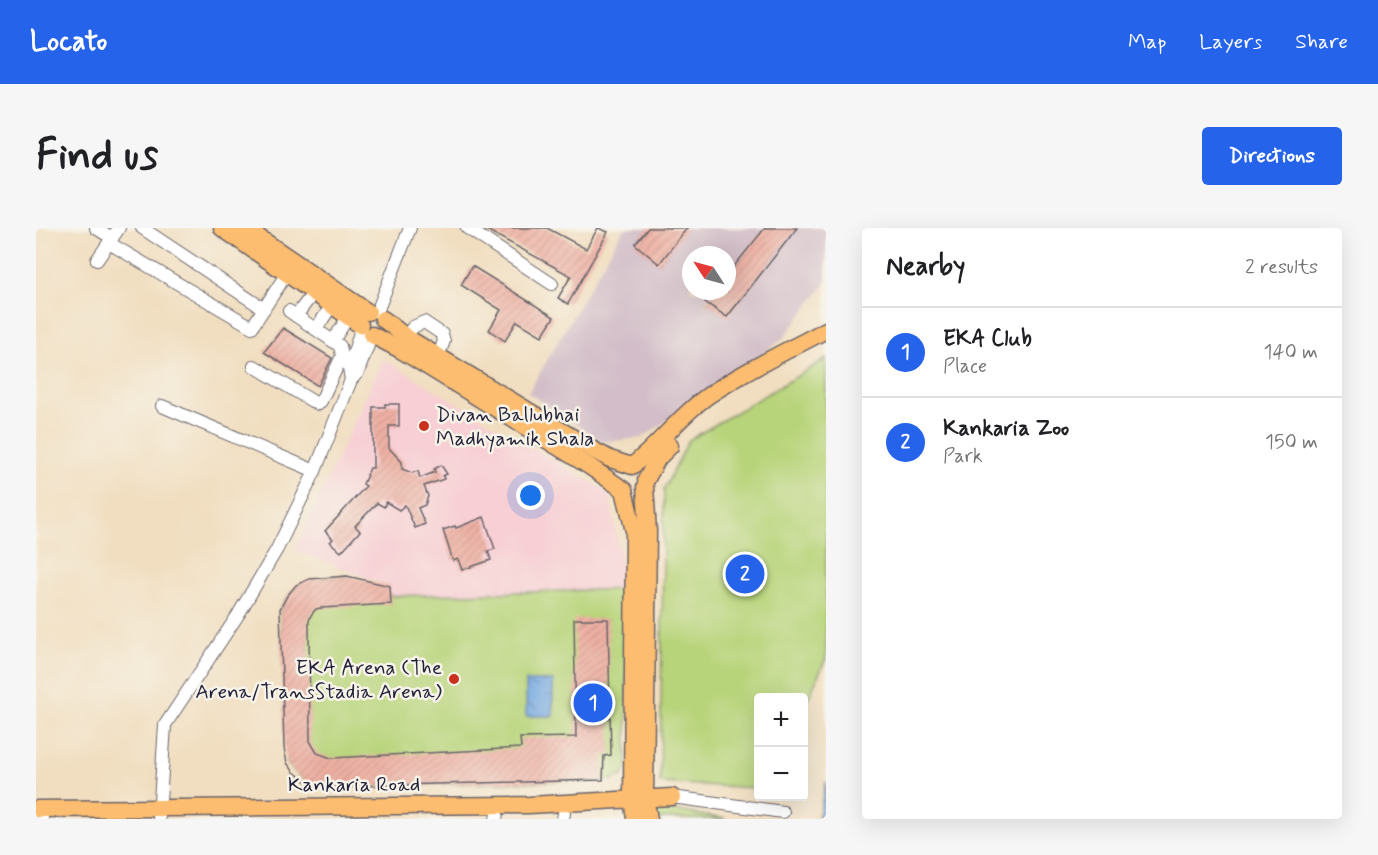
<!DOCTYPE html>
<html lang="en">
<head>
<meta charset="utf-8">
<style>
	body { margin:0; font-family:Mynerve,sans-serif; background:#f6f6f6; color:#202124 }
	.controls { position:absolute; right:18px; bottom:18px; display:grid; overflow:hidden; border-radius:6px; box-shadow:0 6px 24px #0002 }
	.controls button { width:54px; height:54px; display:grid; place-items:center; padding:0; border:0; border-bottom:2px solid #e0e0e0; background:#fff; color:#202124; font:30px sans-serif }
	.compass { position:absolute; left:646px; top:18px; width:54px; height:54px; border-radius:50%; background:#fff; box-shadow:0 6px 24px #0002; rotate:306deg }
	.you { position:absolute; left:495px; top:268px; width:21px; height:21px; margin:-15px; border:4px solid #fff; border-radius:50%; background:#1a73e8; box-shadow:0 0 0 9px #1a73e833 }
	.badge { display:grid; place-items:center; width:39px; height:39px; border-radius:50%; background:#2563eb; color:#fff; font-size:20px; font-weight:700 }
	.pin { position:absolute; translate:-50% -50%; border:3px solid #fff; box-shadow:0 2px 6px #0006 }
	.list { margin:0; padding:0; list-style:none }
	h2 { display:flex; justify-content:space-between; align-items:center; height:78px; margin:0; padding:0 24px; font-size:26px }
	h2 small { font-size:20px; font-weight:400; color:#757577 }
	.list li { display:grid; grid-template-columns:39px 1fr auto; gap:18px; align-items:center; box-sizing:border-box; height:90px; padding:0 24px; border-top:2px solid #e0e0e0 }
	.list b { display:block; font-size:22px; white-space:nowrap }
	.list p { margin:0; font-size:20px; white-space:nowrap; color:#757577 }
	.list em { font-size:20px; font-style:normal; color:#757577 }
	.map { position:relative; flex:none; width:790px; height:591px; overflow:hidden; border-radius:6px }
	header { display:flex; align-items:center; gap:36px; box-sizing:border-box; height:84px; padding:0 30px; background:#2563eb; color:#fff }
	header strong { font-size:28px }
	nav { display:flex; gap:33px; margin-inline-start:auto; font-size:21px }
	.intro { display:flex; align-items:center; justify-content:space-between; box-sizing:border-box; height:144px; padding:0 36px }
	h1 { margin:0; font-size:42px }
	.button { padding:15px 27px; border-radius:6px; background:#2563eb; color:#fff; font-size:21px; font-weight:700 }
	main { display:flex; gap:36px; padding:0 36px }
	aside { flex:1; background:#fff; border-radius:6px; box-shadow:0 6px 24px #0002 }
	.map>svg:first-child { display:block }
</style>
</head>
<body>
<header>
<strong>Locato</strong>
<nav><a>Map</a><a>Layers</a><a>Share</a></nav>
</header>
<div class="intro"><h1>Find us</h1><a class="button">Directions</a></div>
<main>
<div class="map">
<svg width="790" height="591" viewBox="0 0 790 591">
	<defs>
		<pattern id="water-ripples" width="26" height="14" patternUnits="userSpaceOnUse" patternTransform="scale(1.5)"><rect width="26" height="14" fill="#75a8e1"/><path d="M2 4q2-2 4 0t4 0M15 11q2-2 4 0t4 0" fill="none" stroke="#6088b8"/></pattern>
		<pattern id="building-hatch" width="6" height="6" patternUnits="userSpaceOnUse" patternTransform="scale(1.5)"><rect width="6" height="6" fill="#eeb0a3"/><path d="M-1 1l2-2M0 6l6-6M5 7l2-2" fill="none" stroke="#cc978d"/></pattern>
	</defs>
	<rect width="100%" height="100%" fill="#f7f3e8"/>
	<filter id="ink" filterUnits="userSpaceOnUse"><feTurbulence type="fractalNoise" baseFrequency=".0167" numOctaves="2"/><feDisplacementMap in="SourceGraphic" scale="12" xChannelSelector="R" yChannelSelector="G"/><feConvolveMatrix kernelMatrix="1 2 1 2 8 2 1 2 1" color-interpolation-filters="sRGB"/></filter>
	<filter id="wash" filterUnits="userSpaceOnUse"><feTurbulence type="fractalNoise" baseFrequency=".008" numOctaves="4" result="noise"/><feDisplacementMap in="SourceGraphic" scale="24" xChannelSelector="R" yChannelSelector="G"/><feGaussianBlur stdDeviation="1.35" result="paint"/><feColorMatrix in="noise" values="0 0 0 0 0 0 0 0 0 0 0 0 0 0 0 0 0 1.4 0 .05"/><feComposite in="paint" operator="in"/></filter>
	<g filter="url(#wash)">
		<rect width="100%" height="100%" fill="#f1dec0"/>
		<path fill="#f7cfd4" d="M347 131 573 265 590 361 354 368 353 358 259 322Z"/>
		<path fill="#d2bdc8" fill-rule="evenodd" d="M588 0H790V55L746 112 606 210 567 214 492 165ZM655 27H691V63H655Z"/>
		<g fill="#b8d47a" stroke="#6d7b5a" stroke-width="1.5">
			<path d="M790 131V430L768 480V470H722V560L624 555 628 261 653 212Z"/>
			<path d="M311 348 355 368 590 361 591 541 587 547 576 552 279 559C267 552 259 546 251 535L244 381C260 348 278 350 311 348Z"/>
			<path d="M611 578 690 591H614Z"/>
		</g>
		<g fill="url(#water-ripples)" stroke="#4c658e" stroke-width="1.5">
			<rect x="490" y="453" width="27" height="35"/>
			<path d="M790 553V591H782Z"/>
		</g>
		<g id="blocks">
			<g fill="url(#building-hatch)">
				<path d="M447 0H511L550 21 562 0 572 4 532 76 522 70 535 48Z"/>
				<path d="M612 0H651L623 36 599 16Z"/>
				<path d="M729 0H761L691 89 669 74 678 63H691V47Z"/>
				<path d="M436 38 518 89 506 108 481 93 469 113 453 102 465 82 425 57Z"/>
				<path d="M247 100 296 130 282 158 228 124Z"/>
				<path d="M349 176H363V198H353V220L366 234V241L376 245 382 243 384 250 399 244 398 241 405 237 411 246 407 248 408 251 388 258 392 268 389 277 382 280 389 296 379 300 369 277 363 282 350 274 348 279 341 275 319 298 324 303 305 324 294 314 297 311 289 303 330 258 327 256 334 240H337V179H349Z"/>
				<path d="M448 289 459 321 452 323 455 332 426 342 422 331 417 333 407 302 419 298 420 300Z"/>
				<path d="M311 348 354 358 355 376 285 380 280 381 275 387 273 393 274 513 281 525 295 530 485 520 484 510 540 509 538 391H572L575 527 568 528 567 552 279 559 268 552 258 544 251 535 248 520 244 381 251 368 260 357 273 351Z"/>
			</g>
		</g>
	</g>
	<g filter="url(#ink)">
		<use href="#blocks" fill-opacity="0" stroke="#6a646a" stroke-width="1.5"/>
		<g fill="none" stroke-linecap="round" stroke-linejoin="round">
			<defs>
				<g id="minor">
					<path d="M60 0 76 10"/>
					<path d="M106 0 228 81"/>
					<path d="M431 0 516 56"/>
					<path d="M73 15 216 99 251 45"/>
					<path d="M61 32 83 0"/>
					<path d="M341 84 374 0"/>
					<path d="M260 88 278 64"/>
					<path d="M280 101 296 77"/>
					<path d="M370 109 377 99 388 94 406 106 408 113 402 129"/>
					<path d="M297 113 312 89"/>
					<path d="M218 138 276 173 282 176 285 173 306 128 304 118 253 83"/>
					<path d="M315 152 313 140 325 101"/>
					<path d="M126 178 279 243"/>
					<path d="M636 569 747 584"/>
					<path d="M123 589 129 497 202 387 241 321 279 243 315 152 322 144 336 107"/>
					<path d="M6 590V591"/>
					<path d="M460 591 461 586"/>
					<path d="M527 591 528 585"/>
				</g>
				<g id="major">
					<path d="M186 0 324 97"/>
					<path d="M209 0 332 84"/>
					<path d="M347 91 370 109 559 223 574 231 596 238C624 216 644 187 673 167 710 142 751 123 790 102"/>
					<path d="M336 107 363 121 553 238 588 262 598 303 596 571 599 591"/>
					<path d="M610 252 622 230 634 218"/>
					<path d="M609 259 612 303 609 570 613 591"/>
					<path d="M0 581 493 577 636 569"/>
				</g>
			</defs>
			<use href="#minor" stroke="#6a646a" stroke-width="14"/>
			<use href="#major" stroke="#6a646a" stroke-width="19"/>
			<use href="#minor" stroke="#fff" stroke-width="12"/>
			<use href="#major" stroke="#fcbd6f" stroke-width="16"/>
		</g>
	</g>
	<g fill="#c8321e" stroke="#f7f3e8" stroke-width="2">
		<circle cx="388" cy="198" r="6"/>
		<circle cx="418" cy="451" r="6"/>
	</g>
	<g text-anchor="middle" stroke-width="5" stroke-linejoin="round" paint-order="stroke">
		<g font-size="21" fill="#22223b" stroke="#f7f3e8" text-anchor="start">
			<text x="400" y="193">Divan Ballubhai<tspan x="400" dy="24">Madhyamik Shala</tspan></text>
			<text x="406" y="446" text-anchor="end">EKA Arena (The<tspan x="406" dy="24">Arena/TransStadia Arena)</tspan></text>
		</g>
		<g font-size="21" fill="#22223b" stroke="#f7f3e8">
			<text x="318" y="563">Kankaria Road</text>
		</g>
	</g>
</svg>
<div class="controls">
<button>+</button>
<button>−</button>
</div>
<svg class="compass" viewBox="-18 -18 36 36"><path d="M0-13l5 13h-10z" fill="#e53935"/><path d="M0 13l5-13h-10z" fill="#757577"/></svg>
<div class="you"></div>
<div class="pin badge" style="left:557px;top:475px">1</div>
<div class="pin badge" style="left:709px;top:346px">2</div>
</div>
<aside>
<h2>Nearby<small>2 results</small></h2>
<ul class="list">
<li><span class="badge">1</span><div><b>EKA Club</b><p>Place</p></div><em>140 m</em></li>
<li><span class="badge">2</span><div><b>Kankaria Zoo</b><p>Park</p></div><em>150 m</em></li>
</ul>
</aside>
</main>
</body>
</html>
